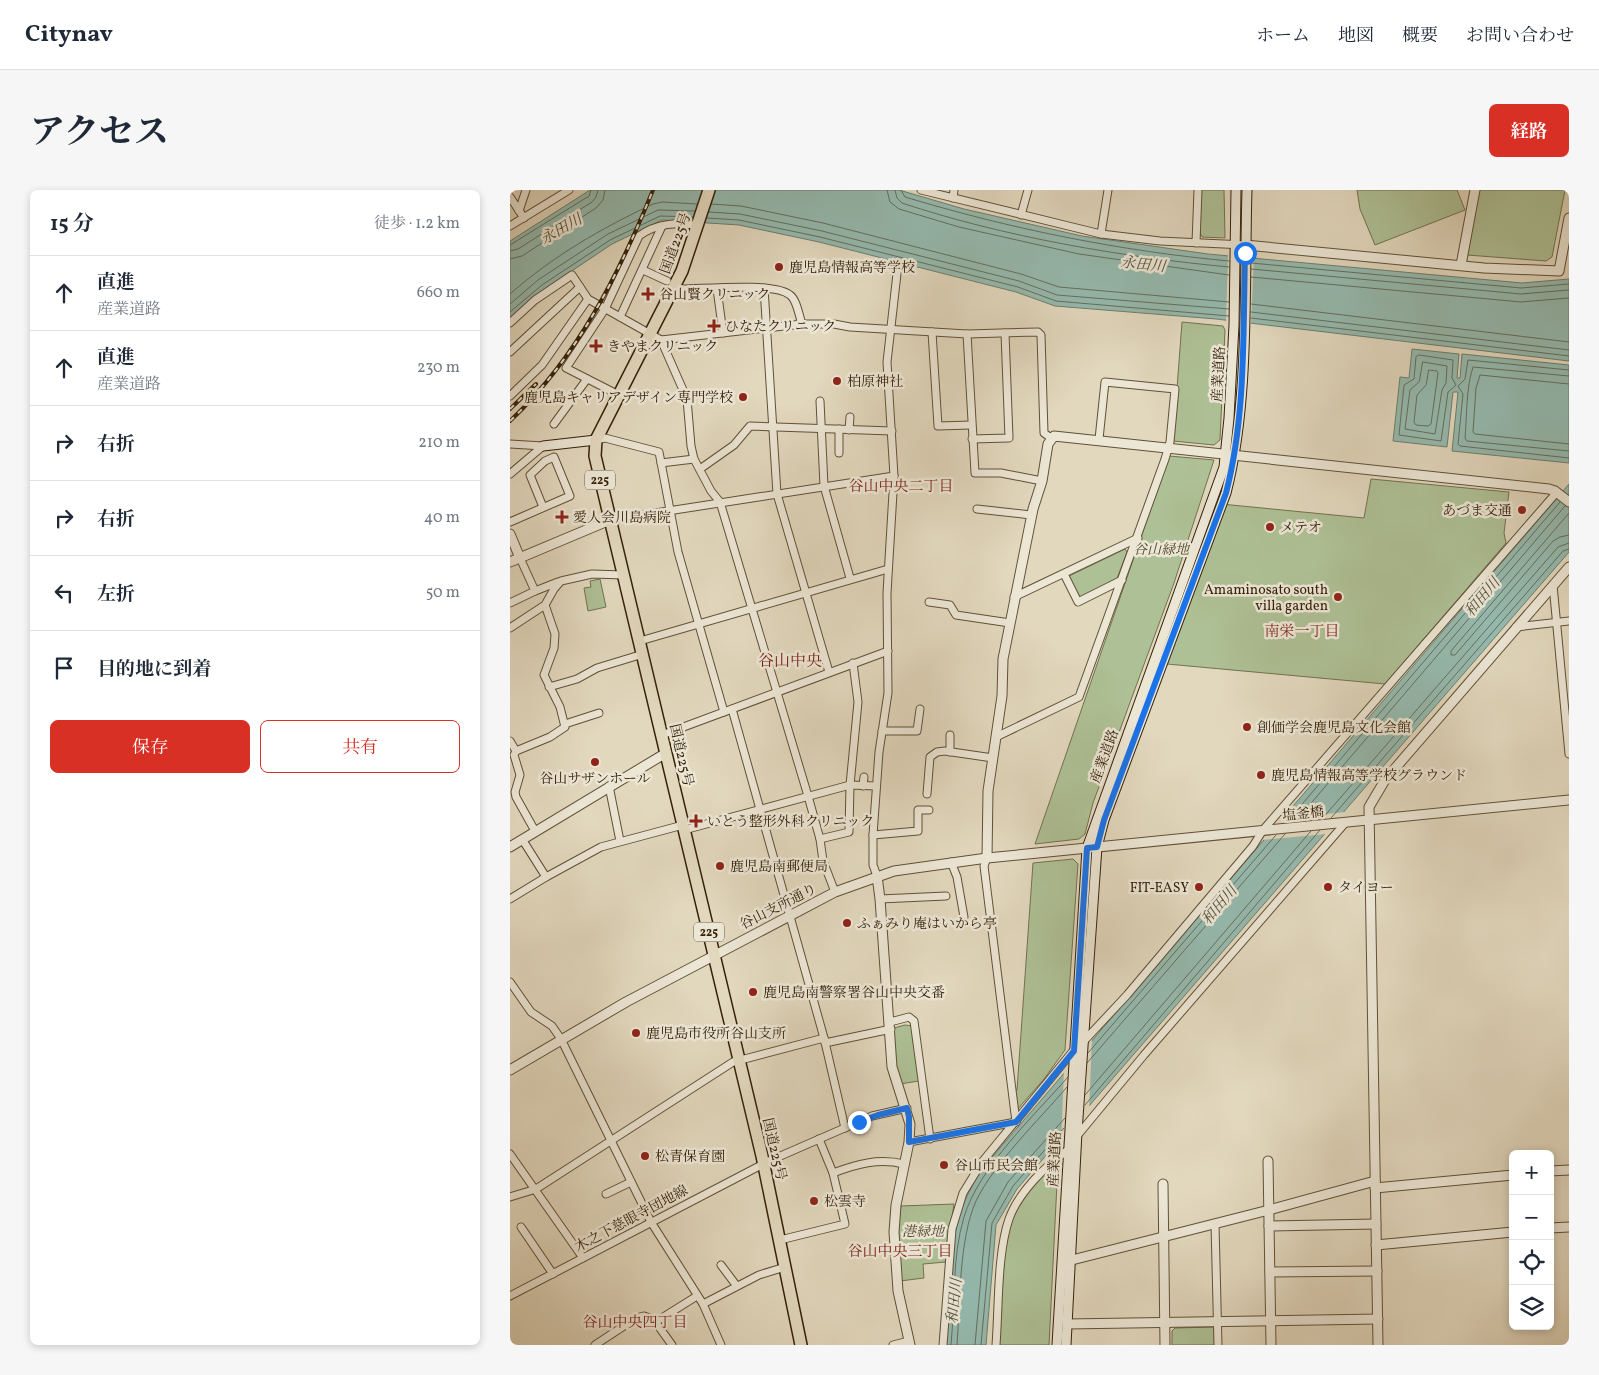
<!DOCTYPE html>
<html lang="ja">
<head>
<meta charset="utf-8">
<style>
	body { margin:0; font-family:Vollkorn,"Noto Serif JP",serif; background:#f6f6f7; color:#1f2937 }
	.controls { position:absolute; right:15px; bottom:15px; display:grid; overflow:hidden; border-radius:8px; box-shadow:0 2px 8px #0003 }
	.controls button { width:45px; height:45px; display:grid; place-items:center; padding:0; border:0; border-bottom:1px solid #e0e1e3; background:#fff; color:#1f2937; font:25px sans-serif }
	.stop { position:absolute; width:15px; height:15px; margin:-11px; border:4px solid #1a73e8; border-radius:50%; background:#fff }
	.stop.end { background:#1a73e8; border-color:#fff; box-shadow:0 1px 5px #0008 }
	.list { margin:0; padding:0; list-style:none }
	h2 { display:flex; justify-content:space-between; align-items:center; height:65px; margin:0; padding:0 20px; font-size:21px }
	h2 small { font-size:16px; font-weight:400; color:#747a83 }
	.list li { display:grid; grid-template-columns:32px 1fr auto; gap:15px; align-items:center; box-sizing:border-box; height:75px; padding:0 20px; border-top:1px solid #e0e1e3 }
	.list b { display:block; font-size:19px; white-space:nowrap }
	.list p { margin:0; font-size:16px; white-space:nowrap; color:#747a83 }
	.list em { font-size:16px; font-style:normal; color:#747a83 }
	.actions { display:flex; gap:10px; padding:15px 20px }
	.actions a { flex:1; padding:11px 0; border:1px solid #d93025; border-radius:8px; text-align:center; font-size:18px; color:#d93025 }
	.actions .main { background:#d93025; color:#fff }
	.icon { flex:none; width:28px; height:28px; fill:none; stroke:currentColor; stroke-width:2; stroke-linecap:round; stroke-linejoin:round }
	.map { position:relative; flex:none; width:1059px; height:1155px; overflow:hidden; border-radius:8px }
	header { display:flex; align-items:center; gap:30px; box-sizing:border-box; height:70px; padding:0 25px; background:#fff; border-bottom:1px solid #e0e1e3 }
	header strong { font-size:24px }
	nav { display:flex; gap:28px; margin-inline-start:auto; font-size:18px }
	.intro { display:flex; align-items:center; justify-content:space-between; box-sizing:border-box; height:120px; padding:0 30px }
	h1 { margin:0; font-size:35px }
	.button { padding:12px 22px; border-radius:8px; background:#d93025; color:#fff; font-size:18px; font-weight:700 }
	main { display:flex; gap:30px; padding:0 30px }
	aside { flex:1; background:#fff; border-radius:8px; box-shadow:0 2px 8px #0003 }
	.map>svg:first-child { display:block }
</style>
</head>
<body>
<header>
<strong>Citynav</strong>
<nav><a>ホーム</a><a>地図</a><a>概要</a><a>お問い合わせ</a></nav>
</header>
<div class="intro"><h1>アクセス</h1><a class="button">経路</a></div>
<main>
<aside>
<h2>15 分<small>徒歩 · 1.2 km</small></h2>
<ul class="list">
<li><svg class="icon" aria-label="ahead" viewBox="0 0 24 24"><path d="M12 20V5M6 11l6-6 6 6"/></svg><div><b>直進</b><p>産業道路</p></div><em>660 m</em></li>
<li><svg class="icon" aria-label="ahead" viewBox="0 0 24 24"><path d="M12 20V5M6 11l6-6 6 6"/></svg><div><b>直進</b><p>産業道路</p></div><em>230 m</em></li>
<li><svg class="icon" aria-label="right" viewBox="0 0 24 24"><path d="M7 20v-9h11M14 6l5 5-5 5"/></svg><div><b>右折</b></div><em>210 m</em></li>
<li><svg class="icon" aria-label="right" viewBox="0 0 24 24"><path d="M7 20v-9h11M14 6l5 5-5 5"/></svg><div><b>右折</b></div><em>40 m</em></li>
<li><svg class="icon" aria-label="left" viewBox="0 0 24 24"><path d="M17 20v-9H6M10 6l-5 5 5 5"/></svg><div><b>左折</b></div><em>50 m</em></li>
<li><svg class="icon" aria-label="arrive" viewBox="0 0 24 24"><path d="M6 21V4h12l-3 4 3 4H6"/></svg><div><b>目的地に到着</b></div></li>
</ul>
<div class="actions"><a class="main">保存</a><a>共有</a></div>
</aside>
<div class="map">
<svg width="1059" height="1155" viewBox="0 0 1059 1155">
	<rect width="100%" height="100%" fill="#e2d8be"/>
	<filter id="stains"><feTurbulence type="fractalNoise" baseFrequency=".004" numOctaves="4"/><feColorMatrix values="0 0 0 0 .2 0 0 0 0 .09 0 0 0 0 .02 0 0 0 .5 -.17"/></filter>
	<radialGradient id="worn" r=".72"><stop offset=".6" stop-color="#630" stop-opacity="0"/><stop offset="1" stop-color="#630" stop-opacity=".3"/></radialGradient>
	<g fill="#aec095" stroke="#727150">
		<path d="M691 0H714L715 48 692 47 689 40Z"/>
		<path d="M847 0H947L955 20 865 55 850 19Z"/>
		<path d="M969 0H1055L1042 67 1036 71 957 65Z"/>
		<path d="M672 132 713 136 715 140 710 250 704 255 663 251Z"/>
		<path d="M659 266 704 270 664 393 583 613 575 644 569 649 525 654Z"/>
		<path d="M861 289 999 302 994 343 996 353 875 494 657 474 711 314 854 328Z"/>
		<path d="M615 359 617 362 606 391 570 409 557 387Z"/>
		<path d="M90 389 96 417 78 421 74 398 81 397 80 391Z"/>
		<path d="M563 669 568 674 555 860 534 889 506 921 504 900H507L523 673Z"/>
		<path d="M395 835 403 836 409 891 390 894 383 872 384 838Z"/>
		<path d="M548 973 539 1155H488L496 1046C507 1013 520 999 543 975Z"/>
		<path d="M444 1014 436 1072 413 1074 414 1088 390 1091 388 1039 391 1016Z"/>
		<path d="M706 1137V1155H662V1141L665 1138Z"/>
	</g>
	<g fill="#95baaf" stroke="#6f7d6d">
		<path d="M80 0H389L454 19 572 46 698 64 1012 93 1059 89V171L706 129 545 116 506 102 309 52 229 35 152 30 102 54 35 99 0 129V51Z"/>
		<path d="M902 159 949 164 947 188H950L952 164 1059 175V273L942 261 948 202H943L937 257 883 251 890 187 899 188Z"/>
		<path d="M1059 294V362L507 999 486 1035 476 1155H436C439 1116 438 1061 450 1024 455 1008 463 994 472 979Z"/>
	</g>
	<g fill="#e2d8be">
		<path d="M718 63 744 66 741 135 716 133Z"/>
		<path d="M835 622 817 644 752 650 771 629Z"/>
		<path d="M582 847 579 922 551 954 554 880Z"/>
	</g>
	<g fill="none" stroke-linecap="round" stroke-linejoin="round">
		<g stroke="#656e5c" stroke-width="1">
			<path d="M377 0 380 12 389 19 449 37 569 64 719 85"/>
			<path d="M385 0 387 8 392 13C494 47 612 67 719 77"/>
			<path d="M391 0 395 7C501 39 610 61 719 71"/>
			<path d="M201 14 231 16 313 33 511 84 549 97 719 112"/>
			<path d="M199 22 230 24 312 41 509 91 547 105 719 119"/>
			<path d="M197 28 229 30 310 47 508 97 546 111 719 126"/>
			<path d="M0 55 79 6 81 0"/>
			<path d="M0 61 8 59 82 12 86 7 88 0"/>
			<path d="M0 69 12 66 86 18 93 10 95 0"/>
			<path d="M741 73 1011 98 1059 94"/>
			<path d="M741 79 1011 104 1059 100"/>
			<path d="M741 87 1011 112 1059 108"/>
			<path d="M0 104C43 66 92 38 143 14L152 12 187 14"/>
			<path d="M0 114 28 90 98 44 148 20 185 21"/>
			<path d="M741 114 1059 152"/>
			<path d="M0 122 32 95 100 50 150 26 183 27"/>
			<path d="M741 122 1059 160"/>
			<path d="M741 128 1059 166"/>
			<path d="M909 165 943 170 942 188 946 195 938 202 931 251 889 245 894 195 904 189 906 167Z"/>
			<path d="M913 172 937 176 936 193 932 200 925 244 895 239 900 200 909 192Z"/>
			<path d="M919 180 927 181 928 183 921 234 918 236 906 235 904 232 907 205 916 195Z"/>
			<path d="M1059 180 958 170 955 189 948 196 953 204 948 254 950 256 1059 268"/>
			<path d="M1059 186 963 177C956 198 957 225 955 248L957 251 1059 261"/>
			<path d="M1059 194 970 185 966 198 963 242 965 244 1059 254"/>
			<path d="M1059 323 941 461V465H945L1043 351 1050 347 1059 345"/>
			<path d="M821 628 1053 361 1059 359"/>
			<path d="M812 629 1048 357 1059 353"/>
			<path d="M785 632 1055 316"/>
			<path d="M776 633 1050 312"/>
			<path d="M578 863 766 645"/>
			<path d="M577 873 775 644"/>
			<path d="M575 905 801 641"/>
			<path d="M575 915 810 640"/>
			<path d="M441 1155C445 1113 442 1067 454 1027 469 977 524 926 558 887"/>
			<path d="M447 1155C450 1113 449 1049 466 1011 485 972 528 931 557 897"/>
			<path d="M465 1155 476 1031 498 992 555 928"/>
			<path d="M471 1155 482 1033 503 996 554 938"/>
		</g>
		<defs>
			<g id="minor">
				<path d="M411 0 591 44 650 51 735 55"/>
				<path d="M0 7 14 28"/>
				<path d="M443 8 444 0"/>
				<path d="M9 21 16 0"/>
				<path d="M511 25 518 0"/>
				<path d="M0 36 59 0"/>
				<path d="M591 44 598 0"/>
				<path d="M686 53 688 0"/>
				<path d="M133 80 157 91"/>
				<path d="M164 96 172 99C194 99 264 92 280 105 287 110 289 126 292 134"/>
				<path d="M254 98 267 304 319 482"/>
				<path d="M207 99 213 143"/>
				<path d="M110 127 152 36"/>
				<path d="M0 133 25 110 62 85 70 97"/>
				<path d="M422 142 428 236 461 235"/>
				<path d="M457 144 465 283H491L532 291"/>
				<path d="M151 150 177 209 181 256 184 269 201 301 210 312 298 606 310 649 313 671 325 702"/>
				<path d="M0 162 70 97 78 109 151 150 292 134H324L340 137 457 144 528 142 531 145 534 243 541 248"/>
				<path d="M109 205 56 178 95 119 129 46C145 34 168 31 188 36"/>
				<path d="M0 206 32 175 78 109"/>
				<path d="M310 211 314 296 340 388"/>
				<path d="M44 234 77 189"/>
				<path d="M329 239V263"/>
				<path d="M339 240 340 227"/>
				<path d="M462 249 499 248 495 143"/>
				<path d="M86 250 95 248 149 262 168 362 214 522"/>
				<path d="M0 254 33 256"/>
				<path d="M151 273 184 269"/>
				<path d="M190 279 224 255 240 236 382 241"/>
				<path d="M0 284 33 256"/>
				<path d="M467 319 521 325"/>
				<path d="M100 330 384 286"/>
				<path d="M0 332 60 306 44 267 35 271 20 285 33 317"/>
				<path d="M554 384 568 412 612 390"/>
				<path d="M1043 395 1059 564"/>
				<path d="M25 401 48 392"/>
				<path d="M504 407 628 348"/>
				<path d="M419 412 440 415 446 425 500 433"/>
				<path d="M0 413 25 401 10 368"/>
				<path d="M1006 437 1059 431"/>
				<path d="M0 438 35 415 44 399 51 391 82 384 114 385"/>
				<path d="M130 451 378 379"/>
				<path d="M39 497 67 489 87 478 133 464"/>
				<path d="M222 519 314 848 335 938"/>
				<path d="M55 534 89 523"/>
				<path d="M372 541H407L410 519"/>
				<path d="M152 545 378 461"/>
				<path d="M486 547 569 507 655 269 660 252 665 199 595 192 589 249"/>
				<path d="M0 551 6 561"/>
				<path d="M440 562V545"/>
				<path d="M99 596 110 651"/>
				<path d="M353 596 354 587"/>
				<path d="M417 604 420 567 427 562 435 561 483 568"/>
				<path d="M174 640 340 595 366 596"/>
				<path d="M25 641 6 607 5 602 10 585 4 565 6 561 40 547 55 537 50 517 34 485 44 458 45 444 35 415"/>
				<path d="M363 645 408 641V620H419"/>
				<path d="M12 649 36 687"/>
				<path d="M310 649 339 642 340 595 348 512 343 473"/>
				<path d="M477 668 474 676 506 932"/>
				<path d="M441 672 447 687 454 727"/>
				<path d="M367 686 363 675V645L369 562 378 503 377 403 384 286 377 172 388 75"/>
				<path d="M0 709 36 687 91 657 173 635"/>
				<path d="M370 709 436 706"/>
				<path d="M0 792 21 822 42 836 51 849 141 1032 193 1114 211 1155"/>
				<path d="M380 832 399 827 404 831 420 949"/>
				<path d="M574 851 617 805 743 656 753 640 1047 302"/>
				<path d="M315 853 381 839"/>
				<path d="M567 946 634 865 836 632"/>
				<path d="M399 952 506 932"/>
				<path d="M0 964 73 1068"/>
				<path d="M323 983C347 974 368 968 394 974"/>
				<path d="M96 1004 121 992"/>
				<path d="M0 1007 26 999 223 872 314 848"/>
				<path d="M705 1034 708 1155"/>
				<path d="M11 1037 43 1084"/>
				<path d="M270 1050 335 1034 323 983 309 949"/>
				<path d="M211 1075 226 1095"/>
				<path d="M0 1106 259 971 362 926 397 918"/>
				<path d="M193 1114 249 1085 275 1077"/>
				<path d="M144 1130 162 1155"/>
				<path d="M85 1155 126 1128 134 1126 147 1131 187 1106"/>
				<path d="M383 1155 399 1151"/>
				<path d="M433 1155 442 1039 453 1003 472 972 563 861"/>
				<path d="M486 1155C489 1117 487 1064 499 1029 508 1003 536 975 558 960"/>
			</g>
			<g id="tertiary">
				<path d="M735 55 974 78 1049 81 1059 28"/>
				<path d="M951 75 965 0"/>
				<path d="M0 344 10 368"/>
				<path d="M0 372 100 330"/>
				<path d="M0 657 156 563"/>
				<path d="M477 668 478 601 492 506 493 469 523 319 532 291 538 254 544 246 1039 299 1045 301 1059 312"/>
				<path d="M367 686 370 709 382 877 400 934 399 952 386 1015 384 1042 388 1101 400 1155"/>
				<path d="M0 880 116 812 325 702 384 681 477 668 1059 610"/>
				<path d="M758 971 761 1155"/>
				<path d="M1040 981 1059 980"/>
				<path d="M653 994 655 1155"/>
				<path d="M865 998 1003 985"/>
				<path d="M759 1036 866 1034"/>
				<path d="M1040 1038 1059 1037"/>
				<path d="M866 1055 1003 1042"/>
				<path d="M554 1072 759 1020 865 991"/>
				<path d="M760 1082 867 1081"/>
				<path d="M557 1134 868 1129"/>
				<path d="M868 1155 859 617 875 590 1059 377"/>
			</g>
			<g id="secondary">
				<path d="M33 256 86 250"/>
				<path d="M547 1155 577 658 714 277 719 228 724 135 726 0"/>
				<path d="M556 1155 567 942 587 657 594 630 716 303C740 211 734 95 737 0"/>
			</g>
			<path id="trunk" d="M199 0 172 81 86 250 85 266 252 966 291 1155"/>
		</defs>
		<use href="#minor" stroke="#605037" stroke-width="9"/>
		<use href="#tertiary" stroke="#605037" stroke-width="11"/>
		<use href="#secondary" stroke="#35220a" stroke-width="11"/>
		<use href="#trunk" stroke="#35220a" stroke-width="14"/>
		<use href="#minor" stroke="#ece6d5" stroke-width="7"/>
		<use href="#tertiary" stroke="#ece6d5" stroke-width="9"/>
		<use href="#secondary" stroke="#ece6d5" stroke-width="9"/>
		<use href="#trunk" stroke="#e2d8be" stroke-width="11"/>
		<defs>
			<g id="rail">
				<path d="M0 219 26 194"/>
				<path d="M0 231C67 168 109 84 143 0"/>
			</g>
		</defs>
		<use href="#rail" stroke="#35220a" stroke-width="4"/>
		<use href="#rail" stroke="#ece6d5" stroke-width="2" stroke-dasharray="5.5" stroke-linecap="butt"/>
	</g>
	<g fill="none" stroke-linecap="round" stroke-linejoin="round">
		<path stroke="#1a73e8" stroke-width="6" d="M349 932 368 925 397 918 399 927V952L506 932 564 861 577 658 587 657 594 630 716 303C736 226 733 143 735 63"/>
	</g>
	<g fill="#8f2418" stroke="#ece6d5" stroke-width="2">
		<circle cx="269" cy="77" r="5"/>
		<path d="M135.5 96.5h5v5h5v5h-5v5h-5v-5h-5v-5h5z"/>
		<path d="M201.5 128.5h5v5h5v5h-5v5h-5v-5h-5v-5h5z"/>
		<path d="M83.5 148.5h5v5h5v5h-5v5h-5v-5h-5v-5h5z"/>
		<circle cx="327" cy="191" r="5"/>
		<circle cx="233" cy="207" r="5"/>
		<circle cx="1012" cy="320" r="5"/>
		<path d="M49.5 319.5h5v5h5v5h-5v5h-5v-5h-5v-5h5z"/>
		<circle cx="760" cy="337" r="5"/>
		<circle cx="828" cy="407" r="5"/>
		<circle cx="737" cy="537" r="5"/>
		<circle cx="85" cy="572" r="5"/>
		<circle cx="751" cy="585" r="5"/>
		<path d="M183.5 623.5h5v5h5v5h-5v5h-5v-5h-5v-5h5z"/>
		<circle cx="210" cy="676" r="5"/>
		<circle cx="689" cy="697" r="5"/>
		<circle cx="818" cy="697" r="5"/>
		<circle cx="337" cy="733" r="5"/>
		<circle cx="243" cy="802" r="5"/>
		<circle cx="126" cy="843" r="5"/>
		<circle cx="135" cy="966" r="5"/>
		<circle cx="434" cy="975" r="5"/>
		<circle cx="304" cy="1011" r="5"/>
	</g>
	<g text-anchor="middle" stroke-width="5" stroke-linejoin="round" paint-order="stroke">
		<g fill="#ece6d5" stroke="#6c5d47" stroke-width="1">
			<rect x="75" y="280.5" width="30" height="19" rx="4"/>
			<rect x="184" y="732.5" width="30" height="19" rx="4"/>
		</g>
		<g font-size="12" font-weight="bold" fill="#35220a">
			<text x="90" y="294">225</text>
			<text x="199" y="746">225</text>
		</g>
		<g font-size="14" fill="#35220a" stroke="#ece6d5">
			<text transform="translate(165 53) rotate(-70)" y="5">国道225号</text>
			<text transform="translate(708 184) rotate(-87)" y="5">産業道路</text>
			<text transform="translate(172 565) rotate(77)" y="5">国道225号</text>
			<text transform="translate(594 566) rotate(-70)" y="5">産業道路</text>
			<text transform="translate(793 623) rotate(-6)" y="5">塩釜橋</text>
			<text transform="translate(268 716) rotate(-27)" y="5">谷山支所通り</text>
			<text transform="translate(265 959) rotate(77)" y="5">国道225号</text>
			<text transform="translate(544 969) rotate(-87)" y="5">産業道路</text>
			<text transform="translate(121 1028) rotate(-28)" y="5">木之下慈眼寺団地線</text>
		</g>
		<g font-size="14" fill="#35220a" stroke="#ece6d5" text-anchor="start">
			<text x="279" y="82">鹿児島情報高等学校</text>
			<text x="149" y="109">谷山賢クリニック</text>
			<text x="215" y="141">ひなたクリニック</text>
			<text x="97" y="161">きやまクリニック</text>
			<text x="337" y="196">柏原神社</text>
			<text x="223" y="212" text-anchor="end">鹿児島キャリアデザイン専門学校</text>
			<text x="1002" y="325" text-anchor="end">あづま交通</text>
			<text x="63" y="332">愛人会川島病院</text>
			<text x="770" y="342">メテオ</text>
			<text x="818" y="404" text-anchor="end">Amaminosato south<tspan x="818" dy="16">villa garden</tspan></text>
			<text x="747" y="542">創価学会鹿児島文化会館</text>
			<text x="761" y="590">鹿児島情報高等学校グラウンド</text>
			<text x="85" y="593" text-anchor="middle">谷山サザンホール</text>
			<text x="197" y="636">いとう整形外科クリニック</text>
			<text x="220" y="681">鹿児島南郵便局</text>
			<text x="679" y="702" text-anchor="end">FIT-EASY</text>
			<text x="828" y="702">タイヨー</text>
			<text x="347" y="738">ふぁみり庵はいから亭</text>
			<text x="253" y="807">鹿児島南警察署谷山中央交番</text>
			<text x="136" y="848">鹿児島市役所谷山支所</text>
			<text x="145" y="971">松青保育園</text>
			<text x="444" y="980">谷山市民会館</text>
			<text x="314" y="1016">松雲寺</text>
		</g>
		<g font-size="14" font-style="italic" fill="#534a2d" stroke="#ece6d5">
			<text x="651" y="364">谷山緑地</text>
			<text x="413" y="1046">港緑地</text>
		</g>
		<g font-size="15" font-style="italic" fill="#52503c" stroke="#ece6d5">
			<text transform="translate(51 39) rotate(-30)" y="5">永田川</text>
			<text transform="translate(633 74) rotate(6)" y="5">永田川</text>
			<text transform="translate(972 407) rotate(-50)" y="5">和田川</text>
			<text transform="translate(709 715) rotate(-50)" y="5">和田川</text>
			<text transform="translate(444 1111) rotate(-84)" y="5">和田川</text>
		</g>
		<g font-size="15" fill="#7a1f14" stroke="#ece6d5">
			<text x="391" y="301">谷山中央二丁目</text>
			<text x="792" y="446">南栄一丁目</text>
			<text x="390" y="1066">谷山中央三丁目</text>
			<text x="125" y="1137">谷山中央四丁目</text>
		</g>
		<g font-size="16" fill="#7a1f14" stroke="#ece6d5">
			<text x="280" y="476">谷山中央</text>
		</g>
	</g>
	<rect width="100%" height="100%" filter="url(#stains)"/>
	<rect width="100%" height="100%" fill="url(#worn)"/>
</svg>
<div class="controls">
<button>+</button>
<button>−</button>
<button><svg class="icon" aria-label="locate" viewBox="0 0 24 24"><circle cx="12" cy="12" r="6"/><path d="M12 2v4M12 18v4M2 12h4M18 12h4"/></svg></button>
<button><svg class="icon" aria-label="layers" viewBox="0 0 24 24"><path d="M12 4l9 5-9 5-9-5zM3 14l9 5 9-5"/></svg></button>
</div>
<div class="stop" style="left:735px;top:63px"></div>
<div class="stop end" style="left:349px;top:932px"></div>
</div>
</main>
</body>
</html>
